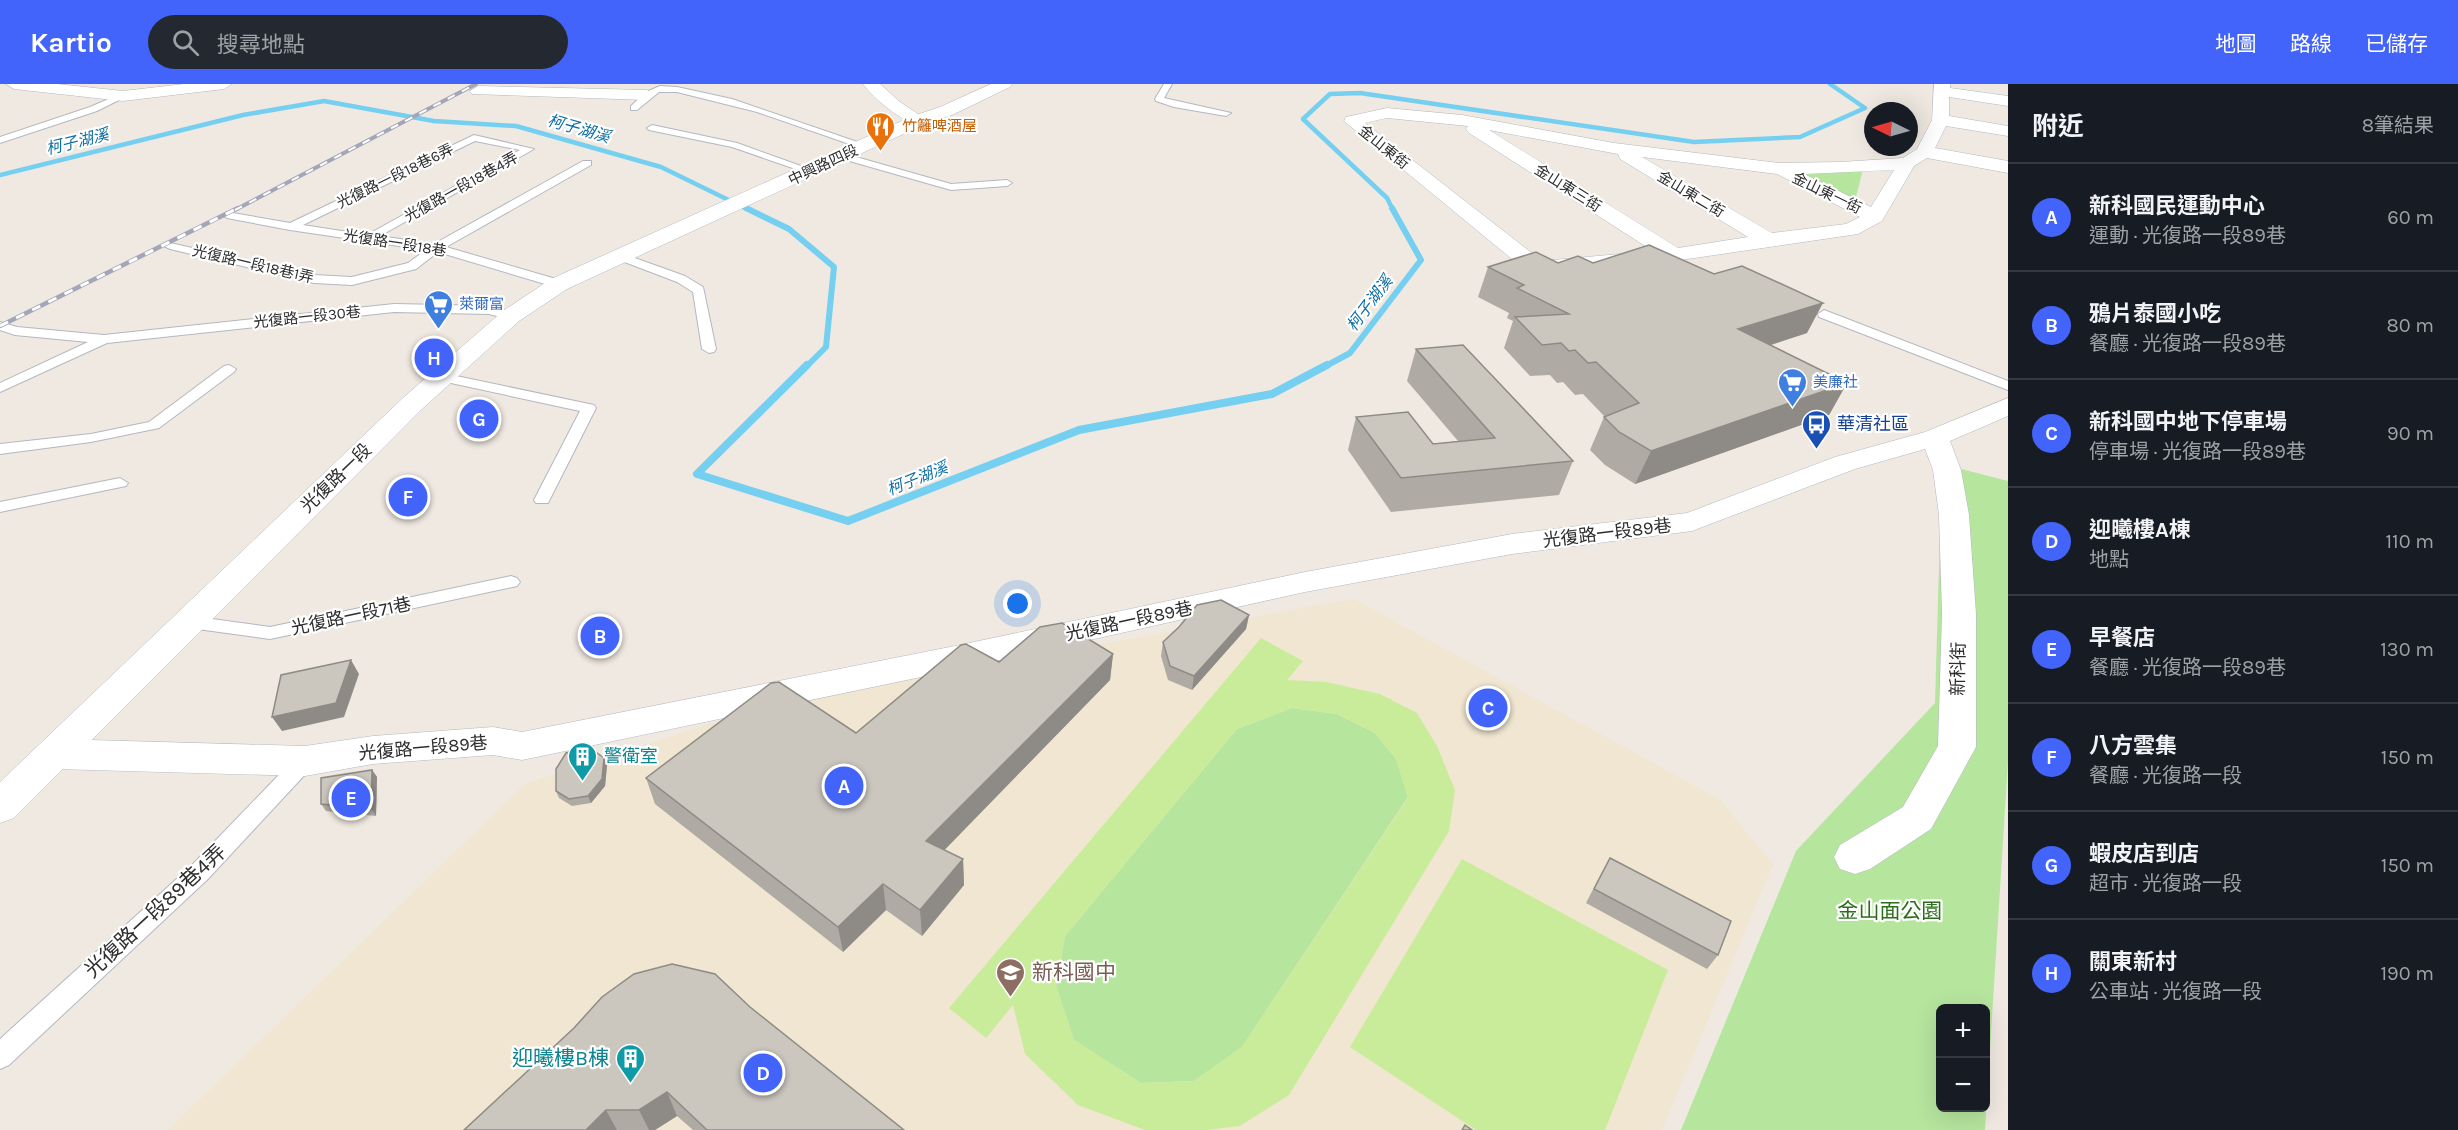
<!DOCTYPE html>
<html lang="zh-TW">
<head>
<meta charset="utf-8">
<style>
	body { margin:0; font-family:Karla,"Noto Sans TC",sans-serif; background:#242831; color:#f1f3f6 }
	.controls { position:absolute; right:18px; bottom:18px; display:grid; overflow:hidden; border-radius:9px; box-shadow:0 6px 24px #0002 }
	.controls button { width:54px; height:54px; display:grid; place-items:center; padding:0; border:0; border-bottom:2px solid #363941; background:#171b24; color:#f1f3f6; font:30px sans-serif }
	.compass { position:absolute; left:1864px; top:18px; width:54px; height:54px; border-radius:50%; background:#171b24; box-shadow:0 6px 24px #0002; rotate:275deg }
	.you { position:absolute; left:1018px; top:520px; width:21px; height:21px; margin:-15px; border:4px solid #fff; border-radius:50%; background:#1a73e8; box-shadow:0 0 0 9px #1a73e833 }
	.badge { display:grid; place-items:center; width:39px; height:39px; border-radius:50%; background:#4264fb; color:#fff; font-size:20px; font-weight:700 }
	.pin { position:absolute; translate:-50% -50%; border:3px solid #fff; box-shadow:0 2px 6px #0006 }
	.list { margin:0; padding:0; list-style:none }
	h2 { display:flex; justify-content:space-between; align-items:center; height:78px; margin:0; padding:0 24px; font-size:26px }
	h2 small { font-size:20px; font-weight:400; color:#9ea1a6 }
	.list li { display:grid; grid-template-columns:39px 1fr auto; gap:18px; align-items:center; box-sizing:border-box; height:108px; padding:0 24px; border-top:2px solid #363941 }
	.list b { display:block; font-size:22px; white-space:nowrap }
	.list p { margin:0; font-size:20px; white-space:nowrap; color:#9ea1a6 }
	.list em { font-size:20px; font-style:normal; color:#9ea1a6 }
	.icon { flex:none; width:33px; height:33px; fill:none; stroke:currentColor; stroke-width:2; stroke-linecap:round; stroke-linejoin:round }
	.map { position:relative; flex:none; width:2008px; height:1046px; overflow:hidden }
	header { display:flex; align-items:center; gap:36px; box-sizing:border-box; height:84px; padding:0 30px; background:#4264fb; color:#fff }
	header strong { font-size:28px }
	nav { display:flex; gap:33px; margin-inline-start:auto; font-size:21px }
	.search { width:420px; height:54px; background:#242831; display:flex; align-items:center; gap:15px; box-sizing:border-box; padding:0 21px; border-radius:33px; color:#9ea1a6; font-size:22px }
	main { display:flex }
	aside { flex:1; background:#171b24 }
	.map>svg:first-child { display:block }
</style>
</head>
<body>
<header>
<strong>Kartio</strong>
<div class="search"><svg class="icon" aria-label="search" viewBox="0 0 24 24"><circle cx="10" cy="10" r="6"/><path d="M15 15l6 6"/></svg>搜尋地點</div>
<nav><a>地圖</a><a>路線</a><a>已儲存</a></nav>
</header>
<main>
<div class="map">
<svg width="2008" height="1046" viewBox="0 0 2008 1046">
	<rect width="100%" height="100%" fill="#efe9e1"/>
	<path fill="#f0e6d1" d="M1354 515 1719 715 1773 780 1662 1046H168L526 699 781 617Z"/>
	<g fill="#b6e59e" fill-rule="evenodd">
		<path d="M1863 85 1855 117 1789 87Z"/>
		<path d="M1942 380 2008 397V677L1985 1046H1681L1796 767 1935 619ZM1940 924H1986V1024H1940Z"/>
		<path d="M1292 624 1337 630 1375 649 1396 675 1408 713 1242 963 1194 997 1141 999 1074 956 1056 902 1065 852 1237 645Z"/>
	</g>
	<g fill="#c9ec9a" fill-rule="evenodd">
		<path d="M1261 554 1303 577 1287 596 1326 598 1380 610 1417 629 1437 662 1455 706 1449 747 1289 1011 1240 1042 1206 1046H1145L1078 1021 1025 970 1013 921 986 954 949 924ZM1292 624 1337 630 1375 649 1396 675 1408 714 1242 963 1194 997 1141 999 1074 956 1056 902 1065 852 1237 645Z"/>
		<path d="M1462 775 1668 886 1605 1046H1476L1350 963Z"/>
	</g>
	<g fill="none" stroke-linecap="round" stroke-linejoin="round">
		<g stroke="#75cff0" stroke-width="4.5">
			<path d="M0 91 243 31 324 17 434 37 516 42 661 83 749 126"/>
			<path d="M1393 126 1387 114 1303 35 1330 10 1360 9 1694 58 1800 53 1865 24 1830 0"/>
		</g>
		<g stroke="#75cff0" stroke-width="6">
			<path d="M746 124 789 145 834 183 826 263 806 283"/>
			<path d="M1324 283 1350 269 1421 176 1392 124"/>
		</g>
		<path stroke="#75cff0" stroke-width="8" d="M807 281 697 390 848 437 1079 346 1272 310 1327 281"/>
		<defs>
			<g id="service">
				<path d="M1164 0H1172L1164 14 1231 29 1226 32 1174 23 1156 17 1155 15Z"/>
				<path d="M660 2 677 3 732 15 869 62 861 64 757 28 677 8H659L637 26H631V22L646 8Z"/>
				<path d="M120 10 127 12 97 27 0 59V53L90 23Z"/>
				<path d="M652 41 737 59 815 87 810 90 732 63 649 46 647 44Z"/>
				<path d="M474 51 534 65 380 152 434 160 583 77H591V81L446 163 563 197V203H555L438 168 416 185 352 201 314 199 170 165 164 162 170 159 314 191 352 193 408 179 426 166 290 146 227 134 222 131 227 128 290 139ZM475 57 520 66 367 151 303 141Z"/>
				<path d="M842 69 951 100 1007 96 1012 99 1007 102 951 106 839 74V70Z"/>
				<path d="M618 168 685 192 703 203 716 265 714 268 709 269 702 265 693 208 677 198 614 174 612 172Z"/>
				<path d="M394 220 490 222 516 229 517 232 511 236 489 230 394 228 107 259 0 308V299L88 258 15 251 0 246V238L17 243 104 251Z"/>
				<path d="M1824 226 2008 297V306L1819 233 1818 230Z"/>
				<path d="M229 281 236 285 234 288 159 344 91 358 0 370V360L91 350 149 338 224 282Z"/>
				<path d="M442 289 594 321 596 324 548 419H536L534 416 580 327 437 296 435 293Z"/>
				<path d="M120 394 128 399 126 402 0 428V418Z"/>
				<path d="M511 492 517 494 520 498 517 502 270 555 190 544 184 542 181 538 184 534 190 532 270 543Z"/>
				<path d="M305 669 312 671 315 677 312 683 208 795 9 981 0 985V955L192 781 298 671Z"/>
			</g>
			<g id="minor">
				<path d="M6 0H57L123 7 184 0H232L224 5 123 17 14 5Z"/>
				<path d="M1934 0H1950V4L2008 12V22L1949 13V32L2008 42V52L1946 42 1935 64 2008 77V89L1927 74 1914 82 1882 137 1858 150 1674 177 1537 191 1529 189 1344 37 1346 33 1387 24 1462 31 1614 59 1779 79 1841 78 1903 74 1917 65 1932 36ZM1387 34 1468 42 1466 45 1469 49 1653 167 1542 177 1365 39ZM1489 46 1618 70 1620 75 1748 153 1678 164ZM1642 73 1777 90 1860 133 1846 140 1772 149ZM1894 86 1871 123 1804 90Z"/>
				<path d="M478 2 647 6 655 11 647 16 472 10 470 7Z"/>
				<path d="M2008 314V332L1950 357 1961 386 1969 431 1976 530V663L1931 745 1870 785 1855 790 1840 785 1834 773 1840 761 1903 723 1938 662 1942 530 1939 431 1933 386 1925 365 1855 385 1692 447 1512 470 1305 508 955 586 522 676 493 671 373 680 305 692 55 685 42 680 36 670 42 660 55 655 305 662 373 652 493 643 522 648 955 562 1305 488 1512 450 1687 429 1835 373 1925 348Z"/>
			</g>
			<path id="tertiary" d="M863 0H880L900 18 927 36 925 40C907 44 873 14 863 0Z"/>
			<path id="secondary" d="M991 0H1012L1010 3 952 31 925 40 567 205 519 237 422 325 14 734 0 739V698L404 313 503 227 551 195 913 32 940 23Z"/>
		</defs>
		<use href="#service" stroke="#b4b7c1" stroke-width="2"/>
		<use href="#minor" stroke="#b4b7c1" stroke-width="1"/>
		<use href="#tertiary" stroke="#b4b7c1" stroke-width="1"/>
		<use href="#secondary" stroke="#b4b7c1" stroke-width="1"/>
		<use href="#service" fill="#fff" fill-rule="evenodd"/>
		<use href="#minor" fill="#fff" fill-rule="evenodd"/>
		<use href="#tertiary" fill="#fff" fill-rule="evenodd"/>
		<use href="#secondary" fill="#fff" fill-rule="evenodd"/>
		<defs>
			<path id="rail-far1" d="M235 126 476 0"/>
			<path id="rail" d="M0 242 238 124"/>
		</defs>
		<use href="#rail-far1" stroke="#a3a6b8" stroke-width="4"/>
		<use href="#rail" stroke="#a3a6b8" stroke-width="4.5"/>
		<use href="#rail-far1" stroke="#fff" stroke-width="2" stroke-dasharray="8" stroke-linecap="butt"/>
		<use href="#rail" stroke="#fff" stroke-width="3" stroke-dasharray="9" stroke-linecap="butt"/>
	</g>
	<g fill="#afaba4">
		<path d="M1558 179H1593L1807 249 1771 261 1847 299 1829 331 1635 400 1605 381 1590 366 1604 333H1605L1583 310 1575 311 1563 298 1557 299 1550 291 1530 292 1504 264 1513 237 1507 234 1509 229 1478 213 1488 183Z"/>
		<path d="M1416 265 1573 377 1559 411 1391 428 1348 366 1356 333 1433 360 1458 357 1407 297Z"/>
		<path d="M1249 531 1246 545 1192 606 1168 596 1161 572 1163 558Z"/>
		<path d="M1113 570 1110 596 944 766 963 775 964 801 922 852 886 826 843 868 655 720 646 694 856 649 999 578Z"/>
		<path d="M604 674 607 681 605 702 591 719 572 722 559 714 556 707Z"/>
		<path d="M372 686 377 693 376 732 326 727 321 720Z"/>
		<path d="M1610 774 1718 871 1707 885 1586 819 1602 788Z"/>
		<path d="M750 923 904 1046H693L677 1032 655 1046H464Z"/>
	</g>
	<g fill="#8e8b86">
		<path d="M1823 219 1807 249 1723 276 1738 245Z"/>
		<path d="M1847 299 1829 331 1635 400 1651 367Z"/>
		<path d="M1249 531 1246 545 1192 606 1194 592Z"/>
		<path d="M1113 570 1110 596 928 783 926 757Z"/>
		<path d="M351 576 359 590 344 633 282 647 272 633Z"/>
		<path d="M604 674 607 681 605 702 591 719 588 712Z"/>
		<path d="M372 686 377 693 376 732 371 725Z"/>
		<path d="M963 775 964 801 922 852 920 826Z"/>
		<path d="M883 800 886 826 843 868 838 843Z"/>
		<path d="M667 1008 677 1032 655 1046H649L639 1026Z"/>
		<path d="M606 1026 617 1046H586Z"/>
	</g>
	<g fill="#cbc7bf" stroke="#8e8b86" stroke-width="1.5">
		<path d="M1649 161 1714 190 1742 182 1823 219 1738 245 1847 299 1651 367 1619 348 1604 333 1639 319 1596 278 1588 279 1575 266 1569 267 1561 259 1542 261 1515 233 1569 230 1517 204 1524 201 1488 183 1536 168 1558 179 1578 172 1593 179Z"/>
		<path d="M1463 261 1573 377 1401 394 1356 333 1408 328 1433 360 1495 354 1416 265Z"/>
		<path d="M1221 516 1249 531 1194 592 1170 582 1163 558 1179 543 1197 521Z"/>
		<path d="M1062 539 1113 570 926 757 963 775 920 826 883 800 838 843 646 694 771 599 779 598 856 649 961 561 966 560 999 578 1040 543Z"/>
		<path d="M351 576 336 619 272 633 281 591Z"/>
		<path d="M589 663 604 674 602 695 588 712 569 715 556 707V685L566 669Z"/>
		<path d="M372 686 371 725 321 720V694Z"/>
		<path d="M1610 774 1731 837 1718 871 1594 805Z"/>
		<path d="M672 880 715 890 750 923 904 1046H707L667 1008 639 1026H606L586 1046H464L574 944 602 913 634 890Z"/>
		<path d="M1465 1041 1472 1046H1462Z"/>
	</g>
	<defs>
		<symbol id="restaurant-pin" viewBox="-11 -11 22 30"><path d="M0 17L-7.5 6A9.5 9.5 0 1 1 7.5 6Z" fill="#e8710a" stroke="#fff"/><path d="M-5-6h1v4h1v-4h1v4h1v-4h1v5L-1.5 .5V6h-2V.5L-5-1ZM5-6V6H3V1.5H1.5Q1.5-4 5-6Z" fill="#fff"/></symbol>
		<symbol id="supermarket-pin" viewBox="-11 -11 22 30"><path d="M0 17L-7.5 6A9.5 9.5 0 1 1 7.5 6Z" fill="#3f7fe0" stroke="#fff"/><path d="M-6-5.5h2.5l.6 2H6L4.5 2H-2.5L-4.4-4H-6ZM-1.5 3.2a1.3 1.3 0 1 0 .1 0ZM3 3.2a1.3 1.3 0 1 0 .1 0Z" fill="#fff"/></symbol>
		<symbol id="bus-pin" viewBox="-11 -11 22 30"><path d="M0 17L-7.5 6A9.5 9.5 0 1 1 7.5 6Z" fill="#1a4fb4" stroke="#fff"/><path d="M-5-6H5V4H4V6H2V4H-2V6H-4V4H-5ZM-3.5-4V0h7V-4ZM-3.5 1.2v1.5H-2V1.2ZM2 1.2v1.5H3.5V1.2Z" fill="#fff"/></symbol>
		<symbol id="building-pin" viewBox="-11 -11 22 30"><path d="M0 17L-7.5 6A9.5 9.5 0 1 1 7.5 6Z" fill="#0f9aa8" stroke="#fff"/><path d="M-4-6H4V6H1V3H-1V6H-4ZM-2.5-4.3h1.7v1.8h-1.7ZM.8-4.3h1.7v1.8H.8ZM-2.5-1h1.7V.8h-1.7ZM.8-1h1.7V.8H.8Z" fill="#fff"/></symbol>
		<symbol id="school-pin" viewBox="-11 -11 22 30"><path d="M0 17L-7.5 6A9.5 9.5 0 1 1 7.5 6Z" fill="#8d6e63" stroke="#fff"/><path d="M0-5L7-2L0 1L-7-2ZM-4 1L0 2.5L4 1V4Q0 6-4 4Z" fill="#fff"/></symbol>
	</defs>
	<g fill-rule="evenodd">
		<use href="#restaurant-pin" x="864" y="26" width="33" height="45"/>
		<use href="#supermarket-pin" x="422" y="204" width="33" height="45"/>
		<use href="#supermarket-pin" x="1776" y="282" width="33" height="45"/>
		<use href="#bus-pin" x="1800" y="324" width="33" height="45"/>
		<use href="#building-pin" x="566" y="656" width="33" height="45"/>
		<use href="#school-pin" x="994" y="872" width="33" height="45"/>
		<use href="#building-pin" x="614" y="958" width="33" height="45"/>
	</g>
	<g text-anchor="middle" stroke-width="4.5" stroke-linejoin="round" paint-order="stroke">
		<g font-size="15" fill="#c56008" stroke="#fff" text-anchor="start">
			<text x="902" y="47">竹籬啤酒屋</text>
		</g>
		<g font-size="15" fill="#2e2e2e" stroke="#fff">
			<text transform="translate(1384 63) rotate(39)" y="5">金山東街</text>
			<text transform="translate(823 81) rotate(-25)" y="5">中興路四段</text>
			<text transform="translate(395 92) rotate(-26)" y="5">光復路一段18巷6弄</text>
			<text transform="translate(461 103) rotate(-29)" y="5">光復路一段18巷4弄</text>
			<text transform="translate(1568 104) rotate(32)" y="5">金山東三街</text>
			<text transform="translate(1827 109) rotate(26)" y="5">金山東一街</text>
			<text transform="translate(1691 110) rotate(31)" y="5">金山東二街</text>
			<text transform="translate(395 159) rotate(9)" y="5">光復路一段18巷</text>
			<text transform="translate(253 180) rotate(13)" y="5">光復路一段18巷1弄</text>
			<text transform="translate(307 233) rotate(-6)" y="5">光復路一段30巷</text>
		</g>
		<g font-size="15" fill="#366cbe" stroke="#fff" text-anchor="start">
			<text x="459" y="225">萊爾富</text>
			<text x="1813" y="303">美廉社</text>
		</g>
		<g font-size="16" font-style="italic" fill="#0d6fa3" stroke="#fff">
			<text transform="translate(579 44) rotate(16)" y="6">柯子湖溪</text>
			<text transform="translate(77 57) rotate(-14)" y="6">柯子湖溪</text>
			<text transform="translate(1369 219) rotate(-53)" y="6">柯子湖溪</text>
			<text transform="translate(917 394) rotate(-22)" y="6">柯子湖溪</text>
		</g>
		<g font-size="18" fill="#164399" stroke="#fff" text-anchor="start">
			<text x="1837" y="346">華清社區</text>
		</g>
		<g font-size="18" fill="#2e2e2e" stroke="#fff">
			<text transform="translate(336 394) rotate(-44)" y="6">光復路一段</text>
			<text transform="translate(1607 449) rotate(-7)" y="6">光復路一段89巷</text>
			<text transform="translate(351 532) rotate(-12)" y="6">光復路一段71巷</text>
			<text transform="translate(1129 537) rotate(-12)" y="6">光復路一段89巷</text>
			<text transform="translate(1958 585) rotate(-89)" y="6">新科街</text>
			<text transform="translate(423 664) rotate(-5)" y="6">光復路一段89巷</text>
		</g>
		<g font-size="18" fill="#0d838f" stroke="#fff" text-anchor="start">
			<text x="604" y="678">警衛室</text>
		</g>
		<g font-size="21" fill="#2e2e2e" stroke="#fff">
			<text transform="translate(155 827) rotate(-43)" y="7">光復路一段89巷4弄</text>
		</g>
		<g font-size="21" fill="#2c6e1b" stroke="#fff">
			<text x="1890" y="834">金山面公園</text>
		</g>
		<g font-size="21" fill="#785e54" stroke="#fff" text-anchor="start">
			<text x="1032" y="895">新科國中</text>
		</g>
		<g font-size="21" fill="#0d838f" stroke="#fff" text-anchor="end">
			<text x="609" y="981">迎曦樓B棟</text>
		</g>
	</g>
</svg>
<div class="controls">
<button>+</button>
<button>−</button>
</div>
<svg class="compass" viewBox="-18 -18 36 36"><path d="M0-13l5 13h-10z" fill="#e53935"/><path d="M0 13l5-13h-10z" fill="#9ea1a6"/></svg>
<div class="you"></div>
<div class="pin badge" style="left:844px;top:702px">A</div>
<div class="pin badge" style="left:600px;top:552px">B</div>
<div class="pin badge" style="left:1488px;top:624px">C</div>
<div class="pin badge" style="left:763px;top:989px">D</div>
<div class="pin badge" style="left:351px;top:714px">E</div>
<div class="pin badge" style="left:408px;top:413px">F</div>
<div class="pin badge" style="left:479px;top:335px">G</div>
<div class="pin badge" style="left:434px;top:274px">H</div>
</div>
<aside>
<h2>附近<small>8筆結果</small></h2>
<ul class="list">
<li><span class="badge">A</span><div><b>新科國民運動中心</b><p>運動 · 光復路一段89巷</p></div><em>60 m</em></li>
<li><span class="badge">B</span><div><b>鴉片泰國小吃</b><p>餐廳 · 光復路一段89巷</p></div><em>80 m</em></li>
<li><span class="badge">C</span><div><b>新科國中地下停車場</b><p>停車場 · 光復路一段89巷</p></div><em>90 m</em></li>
<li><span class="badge">D</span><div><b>迎曦樓A棟</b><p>地點</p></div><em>110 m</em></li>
<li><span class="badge">E</span><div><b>早餐店</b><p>餐廳 · 光復路一段89巷</p></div><em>130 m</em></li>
<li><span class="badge">F</span><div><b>八方雲集</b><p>餐廳 · 光復路一段</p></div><em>150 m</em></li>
<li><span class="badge">G</span><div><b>蝦皮店到店</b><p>超市 · 光復路一段</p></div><em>150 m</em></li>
<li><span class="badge">H</span><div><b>關東新村</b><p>公車站 · 光復路一段</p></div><em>190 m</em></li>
</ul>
</aside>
</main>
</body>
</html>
